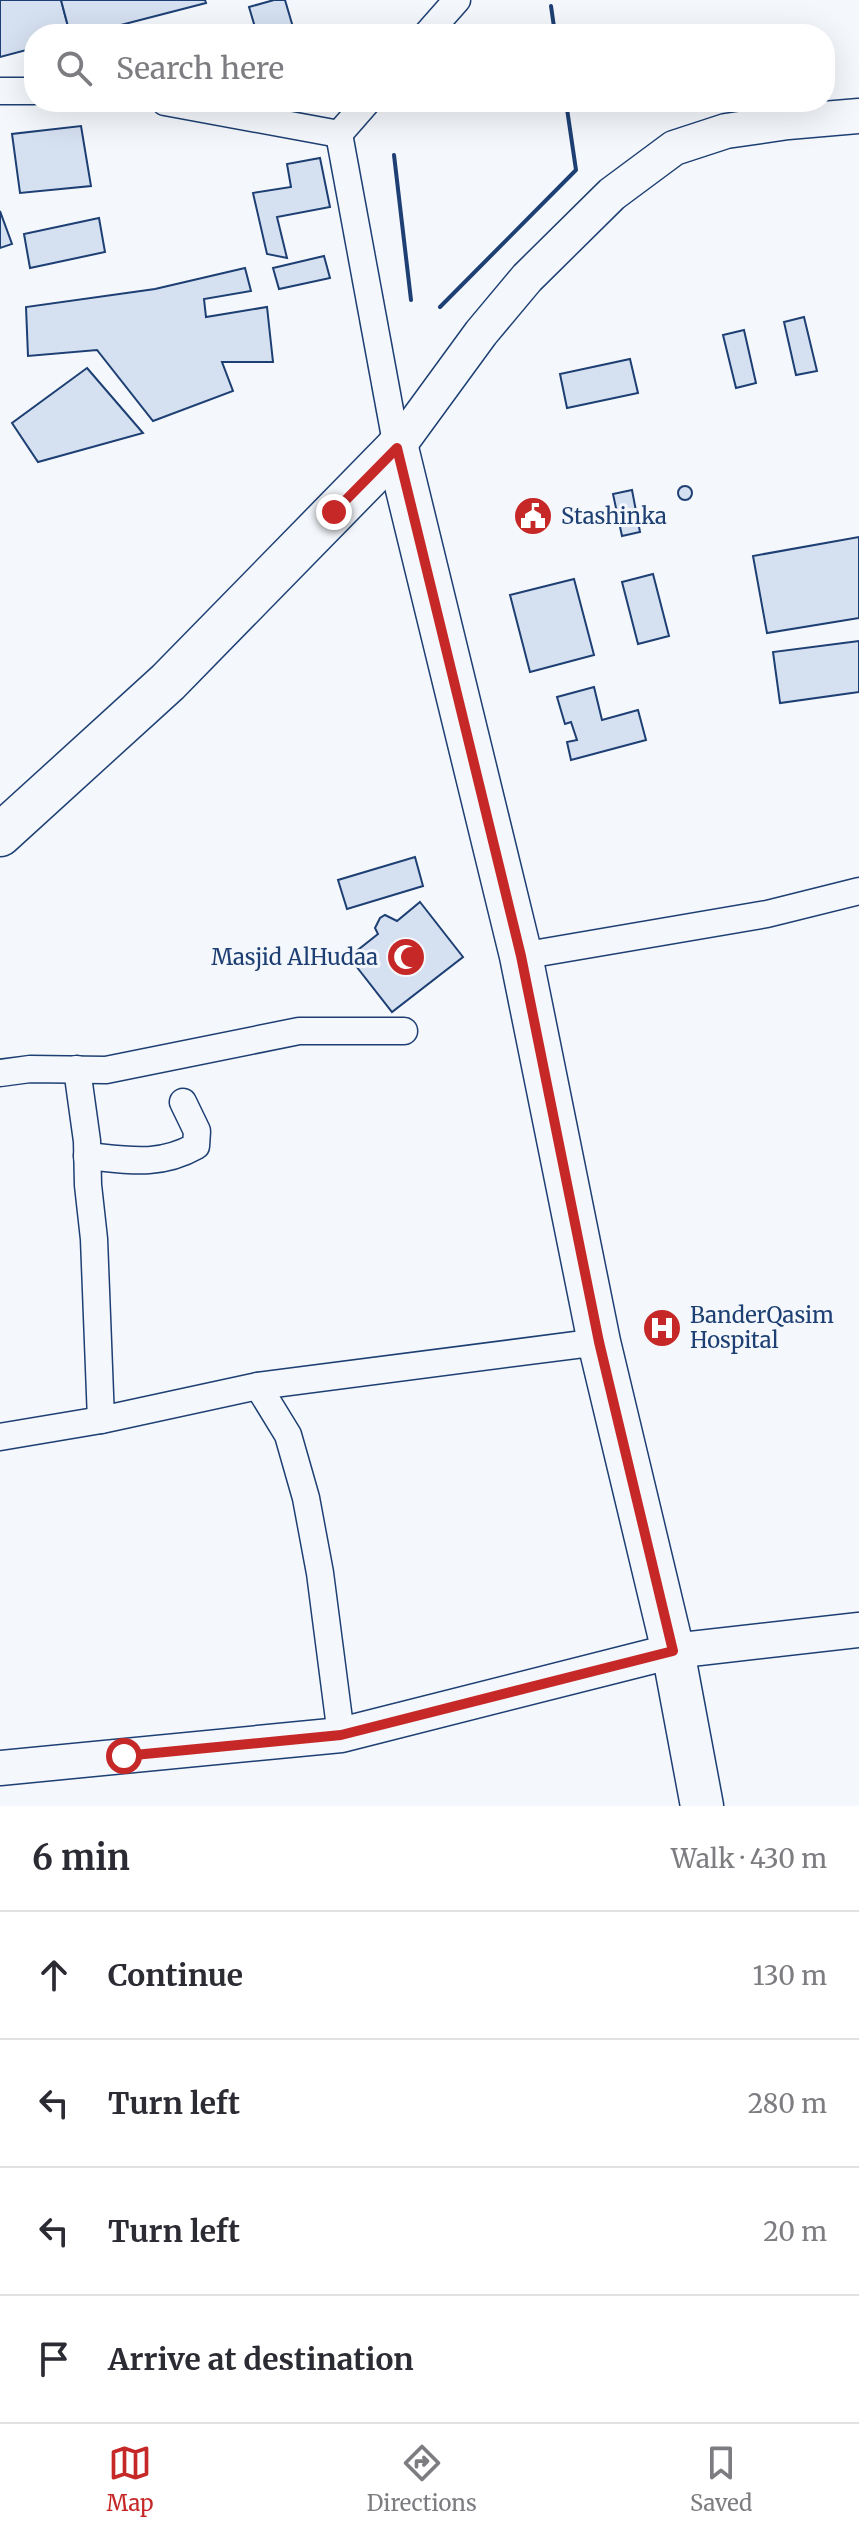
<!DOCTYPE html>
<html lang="en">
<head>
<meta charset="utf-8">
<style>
	body { margin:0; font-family:Merriweather,serif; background:#f7f7f7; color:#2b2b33 }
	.stop { position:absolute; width:24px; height:24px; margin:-18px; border:6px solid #c62828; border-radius:50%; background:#fff }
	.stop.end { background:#c62828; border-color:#fff; box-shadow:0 2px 8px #0008 }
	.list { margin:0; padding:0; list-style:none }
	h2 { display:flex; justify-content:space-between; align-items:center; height:104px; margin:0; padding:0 32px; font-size:34px }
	h2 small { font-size:26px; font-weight:400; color:#7c7c81 }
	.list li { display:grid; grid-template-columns:52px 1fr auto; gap:24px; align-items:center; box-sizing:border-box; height:128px; padding:0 32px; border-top:2px solid #e1e1e2 }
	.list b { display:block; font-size:30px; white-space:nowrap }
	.list em { font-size:26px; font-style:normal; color:#7c7c81 }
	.icon { flex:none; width:44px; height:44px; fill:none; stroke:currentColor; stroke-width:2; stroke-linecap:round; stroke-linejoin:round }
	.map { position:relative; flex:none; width:859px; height:1806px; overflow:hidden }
	.search { position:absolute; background:#fff; box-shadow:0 8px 32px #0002; left:24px; right:24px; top:24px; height:88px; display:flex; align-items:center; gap:20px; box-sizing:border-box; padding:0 28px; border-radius:32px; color:#7c7c81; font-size:30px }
	.sheet { height:616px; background:#fff }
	nav { display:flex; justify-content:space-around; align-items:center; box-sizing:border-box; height:112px; border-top:2px solid #e1e1e2; background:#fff; font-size:22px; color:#7c7c81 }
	nav a { display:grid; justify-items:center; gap:4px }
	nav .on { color:#c62828 }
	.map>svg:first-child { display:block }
</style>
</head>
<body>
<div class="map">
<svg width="859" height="1806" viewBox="0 0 859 1806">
	<rect width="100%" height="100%" fill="#f4f7fb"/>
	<g fill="#d5e0f0" stroke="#1d3f73" stroke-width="2">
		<path d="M0 0H61L70 34H34V48L0 57Z"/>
		<path d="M61 0H205L206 3 86 34H70Z"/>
		<path d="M274 0H285L295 34H257L249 7Z"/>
		<path d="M81 126 91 186 20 193 12 134Z"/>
		<path d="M320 158 330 207 277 217 287 258 267 254 253 193 291 187 287 164Z"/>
		<path d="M0 211 12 244 0 248Z"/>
		<path d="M99 218 105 252 30 268 24 234Z"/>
		<path d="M324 256 330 278 279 289 273 268Z"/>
		<path d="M245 268 251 291 204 299 206 317 267 307 273 362H222L233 391 153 421 97 350 28 356 26 307 155 289Z"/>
		<path d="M804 317 817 371 796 375 784 322Z"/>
		<path d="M744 330 756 383 736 388 723 335Z"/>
		<path d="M630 359 638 393 567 408 560 374Z"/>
		<path d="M87 368 143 433 38 462 12 423Z"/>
		<circle cx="685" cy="493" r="7"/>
		<path d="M632 490 640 532 622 536 613 494Z"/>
		<path d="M859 537V618L767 633 753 556Z"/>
		<path d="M653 574 669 636 638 644 622 582Z"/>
		<path d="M574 579 594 655 530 672 510 595Z"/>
		<path d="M859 641V692L780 703 773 652Z"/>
		<path d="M594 687 602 720 638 710 646 740 571 760 567 742 577 740 571 722 565 724 557 697Z"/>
		<path d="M415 857 423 886 347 909 338 880Z"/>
		<path d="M420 902 463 957 392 1012 349 957 378 934 375 928 380 918 385 915 397 921Z"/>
	</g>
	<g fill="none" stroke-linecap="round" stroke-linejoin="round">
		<defs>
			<g id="minor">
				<path d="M427 34 457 0"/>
				<path d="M0 91H34"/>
				<path d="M165 102 339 134"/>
				<path d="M339 134 397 448"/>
				<path d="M339 134 367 102"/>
				<path d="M521 956 767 914 859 891"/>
				<path d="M77 1069 87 1141 88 1185 94 1239 101 1420"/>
				<path d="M0 1073 30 1069 106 1070 299 1031H404"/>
				<path d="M87 1156C127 1160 159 1167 196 1146L197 1131 183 1102"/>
				<path d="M258 1386 288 1435 306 1498 320 1573 341 1735"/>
				<path d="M0 1437 101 1420 258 1386 599 1342"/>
			</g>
			<g id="tertiary">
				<path d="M397 448 481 333 527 278 612 194 674 148 726 131 788 122 859 116"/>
				<path d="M0 1768 341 1735 673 1651 859 1630"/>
			</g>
			<g id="primary">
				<path d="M397 448 521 956 599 1342 673 1651 702 1806"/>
				<path d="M0 835 168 682 397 448"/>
			</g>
		</defs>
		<use href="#minor" stroke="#1d3f73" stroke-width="29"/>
		<use href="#tertiary" stroke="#1d3f73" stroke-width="37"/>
		<use href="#primary" stroke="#1d3f73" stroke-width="45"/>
		<use href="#minor" stroke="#f4f7fb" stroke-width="26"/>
		<use href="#tertiary" stroke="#f4f7fb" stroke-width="34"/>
		<use href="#primary" stroke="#f4f7fb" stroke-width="42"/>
		<g stroke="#1d3f73" stroke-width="4">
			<path d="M551 6 555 34"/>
			<path d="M394 155 411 300"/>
			<path d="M440 307 576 170 566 102"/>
		</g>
	</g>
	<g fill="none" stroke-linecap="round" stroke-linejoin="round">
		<path stroke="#c62828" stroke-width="10" d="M124 1756 341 1735 673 1651 599 1342 521 956 397 448 334 512"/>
	</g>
	<defs>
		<symbol id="civic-disc" viewBox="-11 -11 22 22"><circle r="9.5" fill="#c62828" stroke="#f4f7fb"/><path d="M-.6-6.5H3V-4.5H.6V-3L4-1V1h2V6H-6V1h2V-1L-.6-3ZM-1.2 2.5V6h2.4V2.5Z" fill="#fff"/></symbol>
		<symbol id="mosque-disc" viewBox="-11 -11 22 22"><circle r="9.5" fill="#c62828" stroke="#f4f7fb"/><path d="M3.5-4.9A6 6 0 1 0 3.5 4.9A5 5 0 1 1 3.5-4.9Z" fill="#fff"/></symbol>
		<symbol id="hospital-disc" viewBox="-11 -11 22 22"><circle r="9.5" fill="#c62828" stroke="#f4f7fb"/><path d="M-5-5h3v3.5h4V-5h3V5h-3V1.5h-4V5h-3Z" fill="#fff"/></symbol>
	</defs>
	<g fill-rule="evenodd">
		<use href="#civic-disc" x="511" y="494" width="44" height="44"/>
		<use href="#mosque-disc" x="384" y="935" width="44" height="44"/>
		<use href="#hospital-disc" x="640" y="1306" width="44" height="44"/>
	</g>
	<g text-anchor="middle" stroke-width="6" stroke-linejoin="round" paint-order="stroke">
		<g font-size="22" fill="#1d3f73" stroke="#f4f7fb" text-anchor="start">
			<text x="561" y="524">Stashinka</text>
			<text x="378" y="965" text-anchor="end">Masjid AlHudaa</text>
			<text x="690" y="1323">BanderQasim<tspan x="690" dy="25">Hospital</tspan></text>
		</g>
	</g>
</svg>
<div class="stop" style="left:124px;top:1756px"></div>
<div class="stop end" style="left:334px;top:512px"></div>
<div class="search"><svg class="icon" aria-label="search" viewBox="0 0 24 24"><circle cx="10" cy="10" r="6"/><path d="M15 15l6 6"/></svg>Search here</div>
</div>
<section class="sheet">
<h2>6 min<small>Walk · 430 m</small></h2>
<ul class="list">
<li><svg class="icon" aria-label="ahead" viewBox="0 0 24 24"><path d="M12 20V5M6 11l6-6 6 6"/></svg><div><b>Continue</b></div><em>130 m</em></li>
<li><svg class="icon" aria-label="left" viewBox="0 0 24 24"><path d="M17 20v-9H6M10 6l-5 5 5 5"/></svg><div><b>Turn left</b></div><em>280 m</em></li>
<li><svg class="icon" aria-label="left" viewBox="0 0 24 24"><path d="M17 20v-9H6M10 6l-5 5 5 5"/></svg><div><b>Turn left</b></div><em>20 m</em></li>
<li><svg class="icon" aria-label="arrive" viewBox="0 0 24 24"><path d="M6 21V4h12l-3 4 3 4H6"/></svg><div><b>Arrive at destination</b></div></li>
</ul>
</section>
<nav>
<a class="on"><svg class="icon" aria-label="map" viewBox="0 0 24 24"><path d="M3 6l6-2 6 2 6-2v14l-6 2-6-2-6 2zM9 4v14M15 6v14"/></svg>Map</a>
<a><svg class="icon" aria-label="directions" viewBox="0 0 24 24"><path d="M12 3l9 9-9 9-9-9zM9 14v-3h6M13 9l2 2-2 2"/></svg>Directions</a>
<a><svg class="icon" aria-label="saved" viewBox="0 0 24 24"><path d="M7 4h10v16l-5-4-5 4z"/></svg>Saved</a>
</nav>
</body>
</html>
